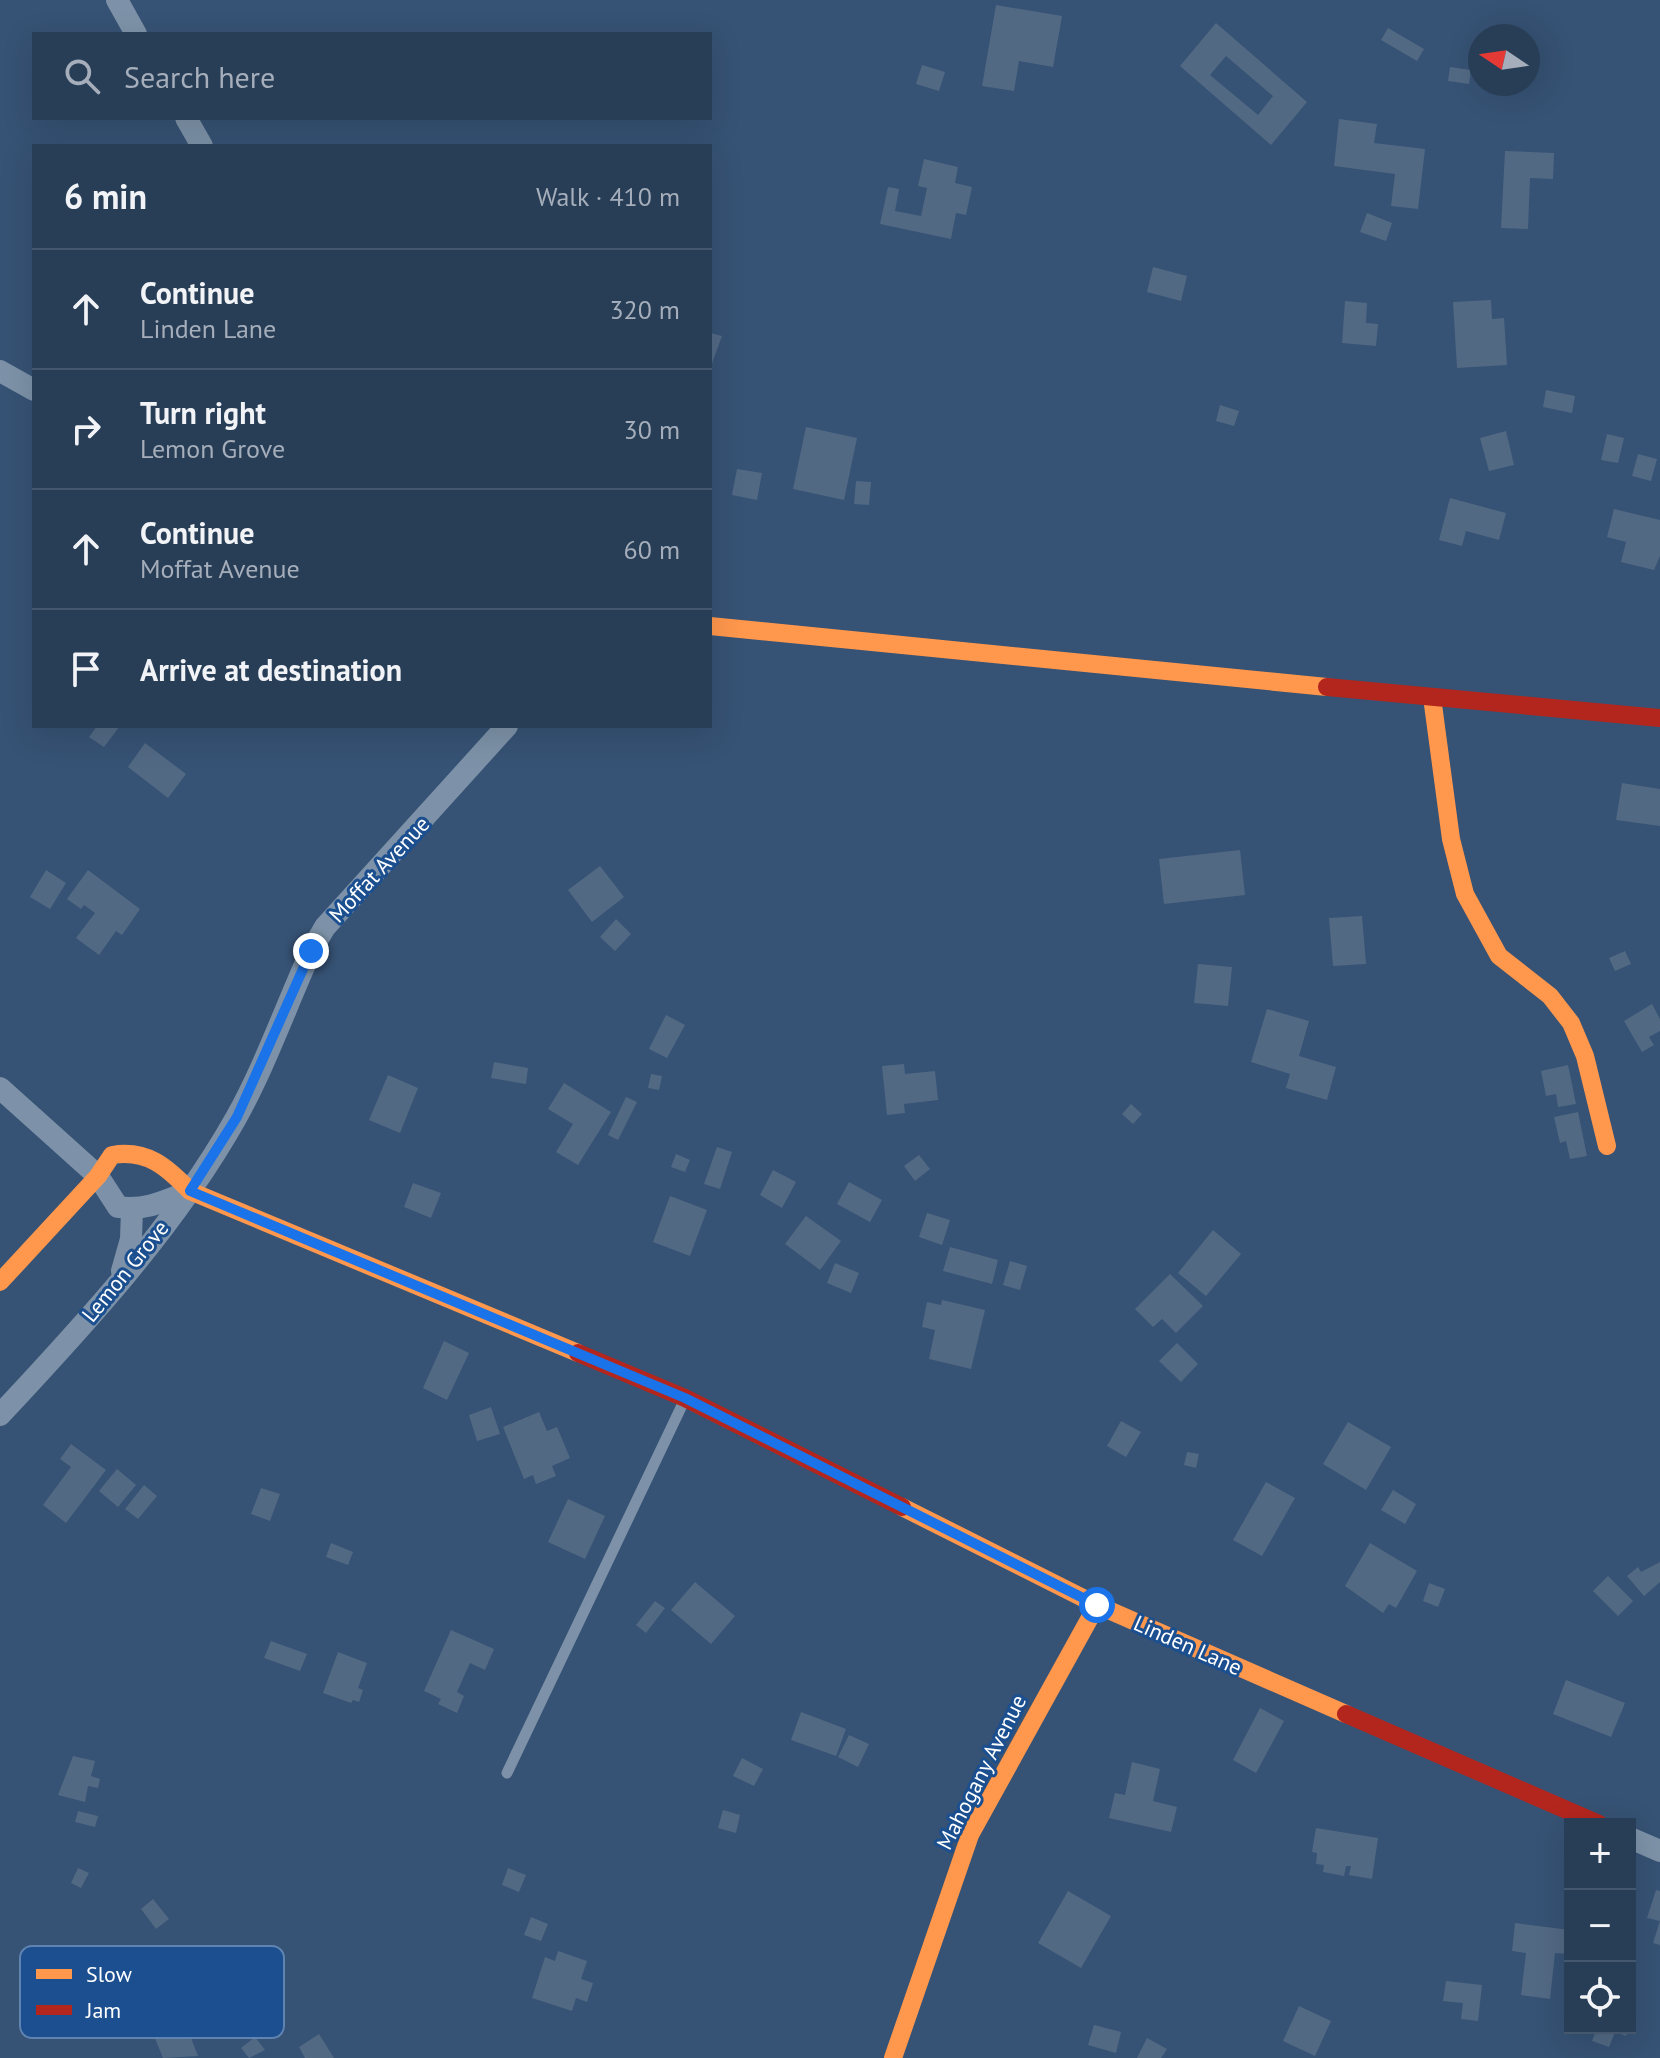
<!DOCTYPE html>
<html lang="en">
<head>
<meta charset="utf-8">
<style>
	body { margin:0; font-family:"PT Sans",sans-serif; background:#344961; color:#f1f3f6 }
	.controls { position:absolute; right:24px; bottom:24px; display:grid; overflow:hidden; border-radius:0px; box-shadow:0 8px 32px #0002 }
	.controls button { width:72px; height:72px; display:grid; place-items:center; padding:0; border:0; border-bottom:2px solid #44576d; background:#283e57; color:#f1f3f6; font:40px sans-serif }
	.compass { position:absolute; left:1468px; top:24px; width:72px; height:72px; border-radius:50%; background:#283e57; box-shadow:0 8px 32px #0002; rotate:283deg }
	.stop { position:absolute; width:24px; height:24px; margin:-18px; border:6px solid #1a73e8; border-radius:50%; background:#fff }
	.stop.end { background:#1a73e8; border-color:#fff; box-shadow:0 2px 8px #0008 }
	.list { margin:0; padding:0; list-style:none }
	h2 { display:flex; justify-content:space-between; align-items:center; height:104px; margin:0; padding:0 32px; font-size:34px }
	h2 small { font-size:26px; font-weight:400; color:#a5aeba }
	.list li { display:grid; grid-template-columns:52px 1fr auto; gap:24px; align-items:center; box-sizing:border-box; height:120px; padding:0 32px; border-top:2px solid #44576d }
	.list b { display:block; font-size:30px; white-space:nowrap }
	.list p { margin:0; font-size:26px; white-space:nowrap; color:#a5aeba }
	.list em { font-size:26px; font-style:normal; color:#a5aeba }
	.icon { flex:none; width:44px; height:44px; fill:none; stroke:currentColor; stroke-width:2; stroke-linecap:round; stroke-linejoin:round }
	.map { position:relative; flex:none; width:1660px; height:2058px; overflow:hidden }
	.search { position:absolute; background:#283e57; box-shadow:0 8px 32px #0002; left:32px; top:32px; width:680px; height:88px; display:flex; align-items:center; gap:20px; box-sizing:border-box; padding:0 28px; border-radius:0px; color:#a5aeba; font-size:30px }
	.panel { position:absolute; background:#283e57; box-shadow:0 8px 32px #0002; left:32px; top:144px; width:680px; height:584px; border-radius:0px }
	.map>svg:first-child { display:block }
</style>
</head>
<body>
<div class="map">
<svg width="1660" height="2058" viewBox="0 0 1660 2058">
	<rect width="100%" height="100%" fill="#365274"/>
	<g fill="#526984" fill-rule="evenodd">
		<path d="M996 5 1062 16 1053 67 1019 61 1014 91 982 86Z"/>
		<path d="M1216 23 1307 102 1271 145 1180 66ZM1226 56 1273 96 1258 115 1210 75Z"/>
		<path d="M1388 28 1424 49 1417 61 1381 40Z"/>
		<path d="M922 65 945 72 939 91 916 84Z"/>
		<path d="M1450 67 1471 70 1469 84 1448 81Z"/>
		<path d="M1339 119 1377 124 1374 143 1425 149 1418 209 1391 206 1395 174 1334 166Z"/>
		<path d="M1505 151 1554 153 1553 179 1530 178 1528 229 1501 228Z"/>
		<path d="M924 159 958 167 955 183 972 187 966 215 956 213 951 239 880 224 888 187 899 189 895 211 921 216 927 188 918 186Z"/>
		<path d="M1367 213 1392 223 1386 241 1360 232Z"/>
		<path d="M1153 267 1187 276 1181 301 1147 292Z"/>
		<path d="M1491 300 1492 319 1504 318 1507 365 1457 368 1453 302Z"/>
		<path d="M1345 301 1367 303 1366 323 1378 324 1376 346 1342 343Z"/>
		<path d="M710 333 722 336 710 369Z"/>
		<path d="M1546 390 1575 396 1572 413 1543 407Z"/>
		<path d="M1220 405 1239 411 1234 426 1216 421Z"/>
		<path d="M806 427 857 438 844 500 793 489Z"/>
		<path d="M1506 431 1514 465 1489 471 1480 438Z"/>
		<path d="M1607 434 1624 438 1618 463 1601 460Z"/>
		<path d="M1638 454 1657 459 1651 481 1632 476Z"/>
		<path d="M737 469 762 473 757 500 732 495Z"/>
		<path d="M856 481 871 482 869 505 854 504Z"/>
		<path d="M1450 498 1506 513 1499 540 1466 531 1462 546 1439 540Z"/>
		<path d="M1614 509 1660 520V556L1654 570 1621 562 1626 542 1607 537Z"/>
		<path d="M97 726H120L104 747 89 737Z"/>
		<path d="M145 743 186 774 168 798 128 767Z"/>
		<path d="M1622 783 1660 789V826L1616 820Z"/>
		<path d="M1240 850 1245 895 1164 904 1159 859Z"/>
		<path d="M600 866 624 897 592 922 568 890Z"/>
		<path d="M46 870 66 883 50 909 30 897Z"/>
		<path d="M88 870 140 909 122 935 116 931 99 955 76 938 95 913 84 905 81 909 67 899Z"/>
		<path d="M1362 916 1366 964 1333 966 1329 918Z"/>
		<path d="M616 919 631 934 615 951 600 937Z"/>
		<path d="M1625 951 1631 964 1615 971 1609 958Z"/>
		<path d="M1198 964 1232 967 1228 1006 1194 1003Z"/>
		<path d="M1652 1004 1660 1019V1031L1649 1037 1654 1045 1642 1052 1624 1021Z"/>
		<path d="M1267 1009 1309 1021 1299 1056 1336 1067 1327 1100 1286 1088 1290 1074 1251 1062Z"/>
		<path d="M666 1015 685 1025 667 1058 649 1049Z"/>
		<path d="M494 1062 528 1068 526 1084 491 1078Z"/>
		<path d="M904 1064 905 1074 935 1071 938 1100 904 1104 905 1113 887 1115 882 1066Z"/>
		<path d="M1568 1065 1576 1104 1558 1107 1556 1094 1546 1096 1541 1071Z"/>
		<path d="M651 1074 662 1076 659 1090 648 1088Z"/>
		<path d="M388 1075 418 1088 400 1133 369 1120Z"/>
		<path d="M564 1083 611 1112 578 1165 556 1152 573 1124 548 1109Z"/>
		<path d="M626 1097 637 1102 618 1140 608 1135Z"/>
		<path d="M1131 1104 1142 1114 1133 1124 1122 1114Z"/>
		<path d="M1578 1112 1587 1156 1570 1159 1566 1141 1560 1143 1554 1117Z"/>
		<path d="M717 1147 732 1152 720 1189 704 1184Z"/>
		<path d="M676 1154 690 1160 685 1172 671 1167Z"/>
		<path d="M919 1155 930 1169 915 1181 904 1166Z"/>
		<path d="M773 1170 796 1182 782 1208 760 1195Z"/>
		<path d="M849 1182 882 1200 870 1222 837 1204Z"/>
		<path d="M413 1183 441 1193 431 1218 404 1207Z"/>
		<path d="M670 1196 707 1210 690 1256 653 1242Z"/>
		<path d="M927 1213 950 1220 942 1245 919 1237Z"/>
		<path d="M806 1216 841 1241 820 1270 785 1244Z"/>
		<path d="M1213 1230 1241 1254 1206 1296 1178 1273Z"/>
		<path d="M950 1247 998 1260 992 1284 943 1271Z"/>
		<path d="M1010 1261 1027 1266 1020 1290 1003 1285Z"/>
		<path d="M835 1263 859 1273 851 1293 827 1283Z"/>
		<path d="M1170 1274 1203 1306 1176 1333 1162 1319 1153 1327 1135 1309Z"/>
		<path d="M942 1300 985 1310 971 1369 929 1359 935 1330 922 1327 927 1302 941 1305Z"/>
		<path d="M444 1341 469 1353 447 1400 423 1388Z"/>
		<path d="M1177 1343 1198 1364 1181 1382 1159 1361Z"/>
		<path d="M491 1407 500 1434 477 1441 469 1415Z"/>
		<path d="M539 1412 547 1431 557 1427 570 1458 552 1466 556 1476 536 1484 533 1475 524 1479 503 1427Z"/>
		<path d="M1121 1421 1141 1432 1126 1457 1107 1446Z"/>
		<path d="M1348 1422 1391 1447 1366 1490 1323 1464Z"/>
		<path d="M71 1444 106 1470 66 1523 43 1505 71 1467 60 1459Z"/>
		<path d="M1187 1452 1199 1454 1196 1468 1184 1465Z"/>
		<path d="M117 1469 136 1485 118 1507 99 1491Z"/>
		<path d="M1266 1482 1295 1498 1262 1556 1233 1540Z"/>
		<path d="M144 1485 157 1496 138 1519 125 1509Z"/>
		<path d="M261 1488 280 1494 270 1521 251 1514Z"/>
		<path d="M1393 1490 1416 1504 1405 1524 1381 1510Z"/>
		<path d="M568 1499 605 1516 585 1559 548 1542Z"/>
		<path d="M331 1543 353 1552 348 1565 326 1557Z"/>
		<path d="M1370 1543 1417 1571 1396 1608 1389 1604 1383 1613 1345 1586Z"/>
		<path d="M1660 1562V1582L1644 1596 1627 1576 1638 1567 1641 1572Z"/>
		<path d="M1608 1576 1633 1601 1618 1616 1593 1591Z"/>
		<path d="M695 1582 735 1616 711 1644 671 1610Z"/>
		<path d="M1429 1583 1445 1589 1438 1607 1423 1601Z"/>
		<path d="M655 1601 665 1608 646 1633 636 1625Z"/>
		<path d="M451 1630 494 1649 485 1670 470 1663 457 1692 464 1696 457 1713 438 1704 441 1699 424 1691Z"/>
		<path d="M271 1641 307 1654 300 1671 264 1658Z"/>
		<path d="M338 1652 367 1663 358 1688 363 1690 359 1702 353 1700 351 1703 323 1693Z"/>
		<path d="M1566 1680 1625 1703 1611 1737 1553 1714Z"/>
		<path d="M1260 1708 1284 1721 1256 1773 1233 1760Z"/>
		<path d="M801 1712 846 1729 836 1756 791 1740Z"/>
		<path d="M849 1735 869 1744 858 1767 838 1757Z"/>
		<path d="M73 1756 95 1761 91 1776 100 1779 98 1788 88 1786 85 1802 58 1795Z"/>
		<path d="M742 1758 763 1769 754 1786 733 1776Z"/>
		<path d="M1132 1762 1160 1769 1153 1801 1177 1807 1171 1832 1109 1818 1115 1793 1125 1795Z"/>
		<path d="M723 1810 740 1815 736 1833 718 1828Z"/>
		<path d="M78 1811 98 1816 95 1827 75 1822Z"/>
		<path d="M1316 1828 1378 1838 1372 1879 1349 1875 1351 1866H1346L1344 1876 1323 1872 1324 1865 1316 1864 1317 1853 1312 1852Z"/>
		<path d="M78 1868 89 1873 81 1888 71 1883Z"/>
		<path d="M508 1868 526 1875 519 1892 502 1885Z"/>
		<path d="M1656 1890 1660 1891V1945L1653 1943 1660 1921 1647 1918Z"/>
		<path d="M1068 1891 1111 1916 1081 1968 1038 1943Z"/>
		<path d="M153 1899 169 1919 156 1929 141 1909Z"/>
		<path d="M531 1917 548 1924 541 1941 524 1935Z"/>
		<path d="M1515 1923 1570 1930 1568 1954 1555 1953 1550 1999 1521 1995 1526 1953 1512 1951Z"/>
		<path d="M558 1951 587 1961 581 1979 593 1983 587 2002 576 1998 572 2011 532 1998 545 1957 555 1961Z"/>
		<path d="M1446 1981 1482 1985 1478 2021 1461 2019 1463 2003 1443 2001Z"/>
		<path d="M1299 2006 1331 2021 1315 2056 1283 2041Z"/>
		<path d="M180 2009 198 2056 163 2058 148 2021Z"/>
		<path d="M1094 2025 1121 2032 1116 2053 1088 2045Z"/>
		<path d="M1597 2028H1629L1626 2036 1615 2032 1609 2047 1592 2041Z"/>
		<path d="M319 2034 334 2058H305L299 2047Z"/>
		<path d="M255 2037 265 2050 249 2058 241 2048Z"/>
		<path d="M1147 2038 1167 2049 1161 2058H1137Z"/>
	</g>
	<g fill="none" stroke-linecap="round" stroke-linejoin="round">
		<path stroke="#7d92a8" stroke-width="11" d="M507 1773 685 1399"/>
		<g stroke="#7d92a8" stroke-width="22">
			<path d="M117 0 136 34"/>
			<path d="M186 118 202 146"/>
			<path d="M0 371 34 390"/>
			<path d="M0 1088 98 1176 118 1207C143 1211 163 1202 185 1193"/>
			<path d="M122 1271 131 1239 132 1209"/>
			<path d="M0 1415C85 1324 174 1228 236 1118 265 1066 286 1006 311 951L325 927 507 726"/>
			<path d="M1630 1838 1660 1851"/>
		</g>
		<g stroke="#ff974d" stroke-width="18">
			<path d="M710 626 1327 687"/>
			<path d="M1432 697 1451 839 1465 894 1499 956 1550 996 1571 1023 1585 1056 1607 1146"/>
			<path d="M0 1282 98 1176 112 1155C147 1149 167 1167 190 1191L578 1353"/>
			<path d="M902 1507 1097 1605 1346 1714"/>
			<path d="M893 2058 970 1835 1097 1605"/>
		</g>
		<g stroke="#b3261e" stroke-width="18">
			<path d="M1327 687 1660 718"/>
			<path d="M578 1353 685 1398 902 1507"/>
			<path d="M1346 1714 1599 1824"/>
		</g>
	</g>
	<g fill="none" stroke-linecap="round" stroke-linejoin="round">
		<path stroke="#1a73e8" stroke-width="10" d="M311 951 237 1117 190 1191 685 1398 1097 1605"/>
	</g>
	<g text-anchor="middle" stroke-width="6" stroke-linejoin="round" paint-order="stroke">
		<g font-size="22" fill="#fff" stroke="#1b4f8f">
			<text transform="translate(379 869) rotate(-47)" y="8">Moffat Avenue</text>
			<text transform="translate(125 1271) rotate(-51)" y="8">Lemon Grove</text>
			<text transform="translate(1188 1645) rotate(24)" y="8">Linden Lane</text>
			<text transform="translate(981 1772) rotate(-63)" y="8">Mahogany Avenue</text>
		</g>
	</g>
	<rect x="20" y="1946" width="264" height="92" rx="12" fill="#1b4f8f" stroke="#5f84b1" stroke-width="2"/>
	<rect x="36" y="1969" width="36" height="10" fill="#ff974d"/>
	<rect x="36" y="2005" width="36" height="10" fill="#b3261e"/>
	<g font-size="22" fill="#fff">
		<text x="86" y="1982">Slow</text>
		<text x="86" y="2018">Jam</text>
	</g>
</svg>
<div class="controls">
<button>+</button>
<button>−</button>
<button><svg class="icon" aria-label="locate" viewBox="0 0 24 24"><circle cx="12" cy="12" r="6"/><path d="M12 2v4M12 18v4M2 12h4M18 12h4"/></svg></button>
</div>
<svg class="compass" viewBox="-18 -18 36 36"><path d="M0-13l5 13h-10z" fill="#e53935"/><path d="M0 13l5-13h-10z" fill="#a5aeba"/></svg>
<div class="stop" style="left:1097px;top:1605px"></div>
<div class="stop end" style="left:311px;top:951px"></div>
<div class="search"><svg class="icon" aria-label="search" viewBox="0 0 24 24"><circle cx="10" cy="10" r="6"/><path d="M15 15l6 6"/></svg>Search here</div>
<section class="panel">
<h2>6 min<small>Walk · 410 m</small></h2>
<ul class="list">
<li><svg class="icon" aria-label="ahead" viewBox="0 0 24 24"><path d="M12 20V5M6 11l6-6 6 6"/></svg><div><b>Continue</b><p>Linden Lane</p></div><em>320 m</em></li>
<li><svg class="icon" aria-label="right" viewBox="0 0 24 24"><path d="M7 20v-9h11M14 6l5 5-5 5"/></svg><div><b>Turn right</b><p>Lemon Grove</p></div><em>30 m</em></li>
<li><svg class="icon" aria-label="ahead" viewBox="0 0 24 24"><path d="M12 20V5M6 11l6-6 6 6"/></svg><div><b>Continue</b><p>Moffat Avenue</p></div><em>60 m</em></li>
<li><svg class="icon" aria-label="arrive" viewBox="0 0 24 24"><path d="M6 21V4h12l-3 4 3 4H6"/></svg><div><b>Arrive at destination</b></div></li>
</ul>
</section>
</div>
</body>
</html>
